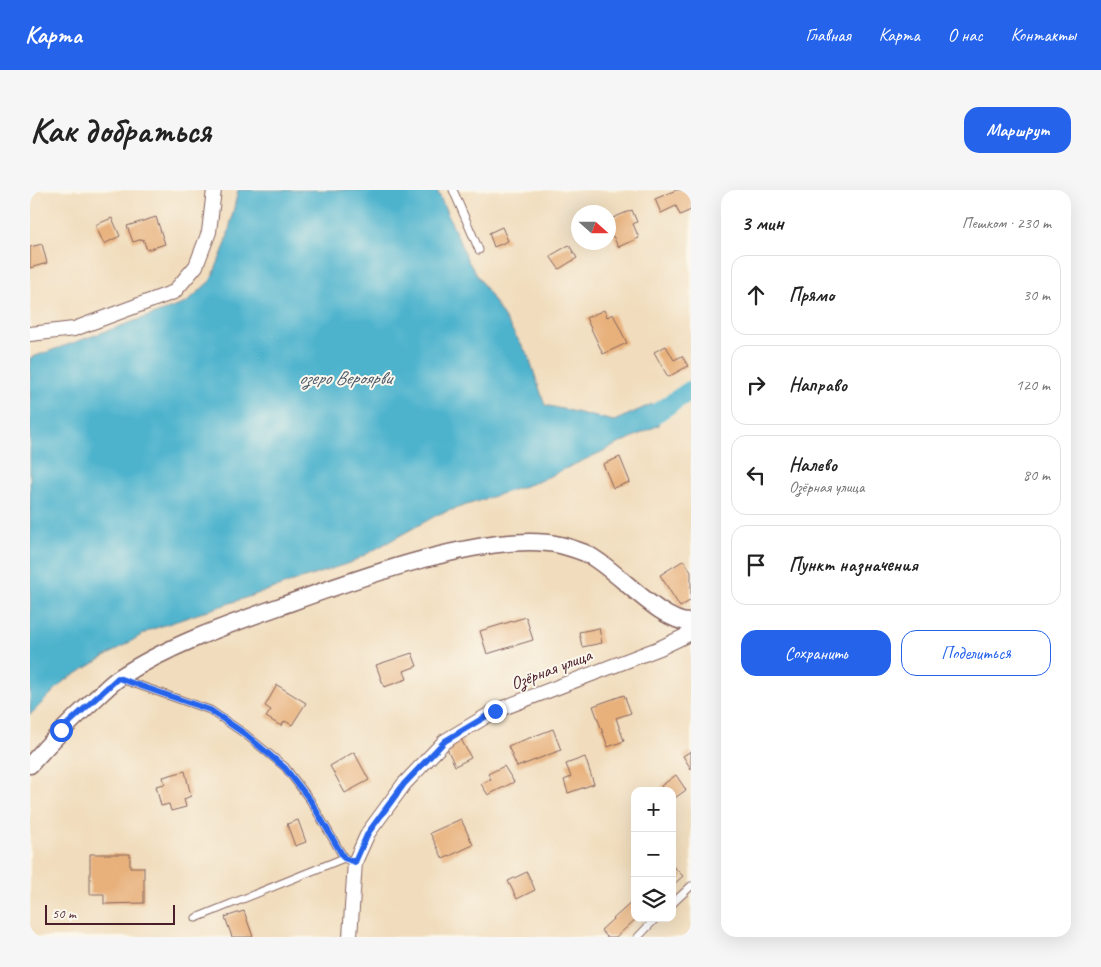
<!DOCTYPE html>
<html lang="ru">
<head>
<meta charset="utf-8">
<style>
	body { margin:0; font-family:Caveat,sans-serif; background:#f6f6f6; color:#222 }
	.controls { position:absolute; right:15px; bottom:15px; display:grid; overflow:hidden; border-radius:10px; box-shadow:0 5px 20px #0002 }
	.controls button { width:45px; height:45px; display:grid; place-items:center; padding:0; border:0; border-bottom:1px solid #e0e0e0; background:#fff; color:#222; font:25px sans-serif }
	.compass { position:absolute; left:541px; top:15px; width:45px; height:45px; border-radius:50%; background:#fff; box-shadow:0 5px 20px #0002; rotate:111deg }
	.scale { position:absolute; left:15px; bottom:12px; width:130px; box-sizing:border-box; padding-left:5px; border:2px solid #4a1f2b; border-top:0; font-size:14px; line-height:18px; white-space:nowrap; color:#4a1f2b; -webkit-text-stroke:4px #fbf7ec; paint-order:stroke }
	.stop { position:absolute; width:15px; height:15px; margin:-11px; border:4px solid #2563eb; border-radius:50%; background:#fff }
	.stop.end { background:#2563eb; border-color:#fff; box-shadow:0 1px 5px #0008 }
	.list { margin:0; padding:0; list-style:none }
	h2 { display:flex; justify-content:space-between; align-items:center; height:65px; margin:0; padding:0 20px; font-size:21px }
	h2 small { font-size:16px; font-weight:400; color:#767676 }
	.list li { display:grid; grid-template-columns:32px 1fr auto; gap:15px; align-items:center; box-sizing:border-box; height:80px; margin:0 10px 10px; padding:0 10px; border:1px solid #e0e0e0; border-radius:15px }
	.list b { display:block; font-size:19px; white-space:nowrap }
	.list p { margin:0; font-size:16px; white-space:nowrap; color:#767676 }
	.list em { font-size:16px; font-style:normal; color:#767676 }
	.actions { display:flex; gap:10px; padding:15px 20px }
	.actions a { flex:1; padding:11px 0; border:1px solid #2563eb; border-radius:15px; text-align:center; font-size:18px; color:#2563eb }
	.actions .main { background:#2563eb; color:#fff }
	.icon { flex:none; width:28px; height:28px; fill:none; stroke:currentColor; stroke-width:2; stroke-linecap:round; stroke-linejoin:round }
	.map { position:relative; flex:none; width:661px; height:747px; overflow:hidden; border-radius:15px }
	header { display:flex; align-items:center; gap:30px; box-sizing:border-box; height:70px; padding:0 25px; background:#2563eb; color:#fff }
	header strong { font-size:24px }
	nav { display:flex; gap:28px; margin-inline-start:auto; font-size:18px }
	.intro { display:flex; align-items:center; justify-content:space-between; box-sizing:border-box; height:120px; padding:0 30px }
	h1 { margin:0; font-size:35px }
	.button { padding:12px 22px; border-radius:15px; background:#2563eb; color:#fff; font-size:18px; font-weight:700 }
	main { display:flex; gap:30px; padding:0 30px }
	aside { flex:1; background:#fff; border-radius:15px; box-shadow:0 5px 20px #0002 }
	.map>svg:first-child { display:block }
</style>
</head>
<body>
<header>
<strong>Карта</strong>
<nav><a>Главная</a><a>Карта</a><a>О нас</a><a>Контакты</a></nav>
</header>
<div class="intro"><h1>Как добраться</h1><a class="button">Маршрут</a></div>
<main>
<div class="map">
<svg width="661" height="747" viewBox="0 0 661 747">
	<rect width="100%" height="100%" fill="#fbf7ec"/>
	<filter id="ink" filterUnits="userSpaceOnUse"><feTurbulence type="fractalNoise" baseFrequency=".02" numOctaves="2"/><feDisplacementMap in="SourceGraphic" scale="10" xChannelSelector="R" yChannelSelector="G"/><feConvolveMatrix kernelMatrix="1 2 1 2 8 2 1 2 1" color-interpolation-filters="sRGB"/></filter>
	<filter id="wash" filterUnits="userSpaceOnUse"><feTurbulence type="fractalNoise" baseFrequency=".0096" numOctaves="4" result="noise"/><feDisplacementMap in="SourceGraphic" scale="20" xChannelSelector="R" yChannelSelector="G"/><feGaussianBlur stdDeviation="1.12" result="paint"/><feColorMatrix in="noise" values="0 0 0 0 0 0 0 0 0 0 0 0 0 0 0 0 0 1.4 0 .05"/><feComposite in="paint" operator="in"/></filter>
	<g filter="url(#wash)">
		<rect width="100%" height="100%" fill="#f1ddbd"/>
		<path fill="#4eb3cd" stroke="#4c697c" d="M208 0H407L438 71 498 165 515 215 584 231 622 214 629 235 507 292 409 324 322 372 120 440 34 491 0 525V168L156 113 181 90 196 53Z"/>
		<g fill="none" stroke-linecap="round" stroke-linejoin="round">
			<path stroke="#4eb3cd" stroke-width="19" d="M625 224 661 200"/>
		</g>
		<g id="blocks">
			<g fill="#e8b17b">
				<path d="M646 0H661V20L650 25 646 16 631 23 625 9Z"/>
				<path d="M602 20 607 32 603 34 609 48 588 57 583 46 578 48V30Z"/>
				<path d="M126 27 135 54 117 60 113 49 103 52 97 36Z"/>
				<path d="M82 28 90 46 74 54 65 35Z"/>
				<path d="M472 37 478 51 464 57 459 43Z"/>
				<path d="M12 54 17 73 0 78V57Z"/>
				<path d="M539 55 547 68 529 79 520 66Z"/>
				<path d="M574 120 577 127 583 124 597 153 573 164 556 128Z"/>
				<path d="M636 156 644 170 652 166 658 176 638 187 624 162Z"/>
				<path d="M590 267 600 292 583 298 573 274Z"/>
				<path d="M654 370 661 382V410L650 417 630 385Z"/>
				<path d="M496 427 503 450 457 464 450 441Z"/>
				<path d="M569 438 572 453 552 457 549 442Z"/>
				<path d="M382 463 387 476 374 481 377 489 354 497 346 475Z"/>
				<path d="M247 495 276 513 262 535 255 531 251 536 236 527 241 520 235 516Z"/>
				<path d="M594 505 601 523 586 528 594 551 578 557 563 516Z"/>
				<path d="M523 539 531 560 487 577 478 556Z"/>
				<path d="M431 549 441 568 425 576 416 556Z"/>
				<path d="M661 561V579L653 566Z"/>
				<path d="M324 562 339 590 315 603 300 576Z"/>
				<path d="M555 567 564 594 538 603 534 590 541 587 536 574Z"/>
				<path d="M474 576 484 592 458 605 451 594 461 589 458 584Z"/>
				<path d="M155 581 161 606 154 609 156 617 141 621 139 614 131 616 126 596 135 594 133 587Z"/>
				<path d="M646 585 656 600 642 610V601H634L631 596Z"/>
				<path d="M431 629 443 655 413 669 400 643Z"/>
				<path d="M268 630 276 652 265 656 257 634Z"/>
				<path d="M60 664H100V677H114V713L74 714V704H60Z"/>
				<path d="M642 675 653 686 642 696Z"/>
				<path d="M497 682 505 700 487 709 478 691Z"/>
				<path d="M605 709V728H607L586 747H577L571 740Z"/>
				<path d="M214 721 223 747H202L195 727Z"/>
			</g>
		</g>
	</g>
	<g filter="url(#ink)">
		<use href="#blocks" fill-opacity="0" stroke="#84625e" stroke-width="1"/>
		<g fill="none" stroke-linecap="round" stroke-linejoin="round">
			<defs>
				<g id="service">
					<path d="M423 0 449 60"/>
					<path d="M91 489 180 520 215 544 255 577 280 610 314 668"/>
					<path d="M642 714 661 696"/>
					<path d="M166 728 314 668 318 670"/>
					<path d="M608 747 626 728"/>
				</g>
				<g id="minor">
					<path d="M0 144 44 139 144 102 166 76 179 42 184 0"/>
					<path d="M320 747 325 672 338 643 374 594 415 551 465 521 630 458 661 443"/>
				</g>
				<path id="tertiary" d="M0 575C20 552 41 531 64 510 72 503 80 494 89 488 137 456 197 435 251 416 320 391 459 339 530 355 538 357 547 360 555 363 585 377 631 434 661 432"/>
			</defs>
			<use href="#service" stroke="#84625e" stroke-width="9"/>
			<use href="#minor" stroke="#84625e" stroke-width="16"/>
			<use href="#tertiary" stroke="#84625e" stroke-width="19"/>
			<use href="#service" stroke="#fff" stroke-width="7"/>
			<use href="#minor" stroke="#fff" stroke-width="14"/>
			<use href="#tertiary" stroke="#fff" stroke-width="16"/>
		</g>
	</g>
	<g fill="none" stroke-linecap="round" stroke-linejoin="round" filter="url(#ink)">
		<path stroke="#2563eb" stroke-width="6" d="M31 540 88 488 180 520 215 544 255 578 280 610 314 668 325 672 338 643 374 594 415 551 465 521"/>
	</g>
	<g text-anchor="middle" stroke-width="4" stroke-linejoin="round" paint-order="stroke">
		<g font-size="18" fill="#4a1f2b" stroke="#fbf7ec">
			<text transform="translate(521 479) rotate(-21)" y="6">Озёрная улица</text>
		</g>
		<g font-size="19" font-style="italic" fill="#4c5a6c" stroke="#fbf7ec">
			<text x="315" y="194">озеро Вероярви</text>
		</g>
	</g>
</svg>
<div class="controls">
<button>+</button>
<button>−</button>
<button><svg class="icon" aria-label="layers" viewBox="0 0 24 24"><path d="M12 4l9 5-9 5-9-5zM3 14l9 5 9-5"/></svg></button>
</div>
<svg class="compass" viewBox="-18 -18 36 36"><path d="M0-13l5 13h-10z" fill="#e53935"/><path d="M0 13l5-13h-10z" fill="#767676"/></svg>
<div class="scale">50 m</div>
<div class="stop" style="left:31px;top:540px"></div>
<div class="stop end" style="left:465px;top:521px"></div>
</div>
<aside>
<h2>3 мин<small>Пешком · 230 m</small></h2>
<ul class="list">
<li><svg class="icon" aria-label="ahead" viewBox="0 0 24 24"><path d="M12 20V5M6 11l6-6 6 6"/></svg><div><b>Прямо</b></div><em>30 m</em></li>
<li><svg class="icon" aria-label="right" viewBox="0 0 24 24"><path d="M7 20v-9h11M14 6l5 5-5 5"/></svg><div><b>Направо</b></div><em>120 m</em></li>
<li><svg class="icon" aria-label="left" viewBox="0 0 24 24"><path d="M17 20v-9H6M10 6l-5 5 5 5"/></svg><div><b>Налево</b><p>Озёрная улица</p></div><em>80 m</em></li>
<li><svg class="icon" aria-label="arrive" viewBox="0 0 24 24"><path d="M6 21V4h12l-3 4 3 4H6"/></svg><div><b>Пункт назначения</b></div></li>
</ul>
<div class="actions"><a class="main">Сохранить</a><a>Поделиться</a></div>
</aside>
</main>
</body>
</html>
